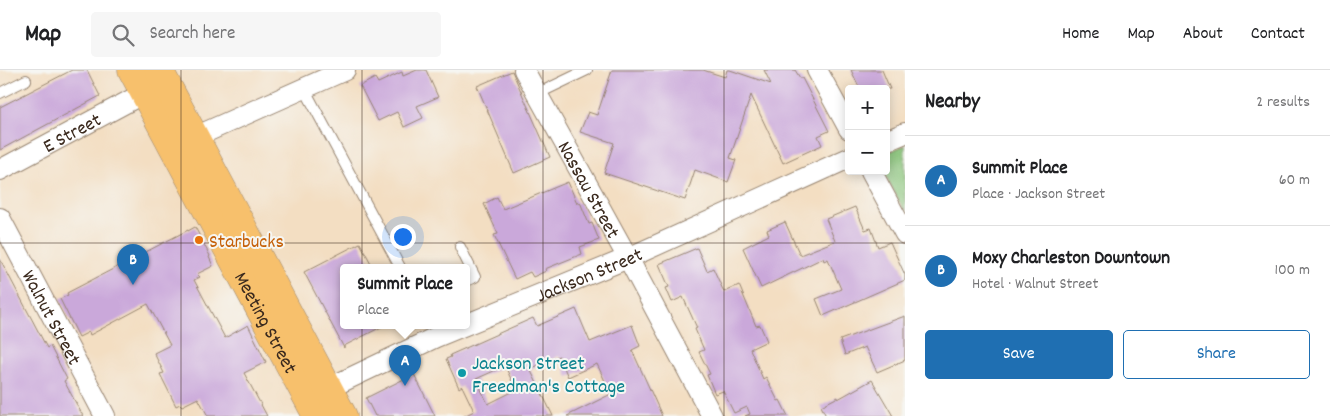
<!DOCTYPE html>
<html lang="en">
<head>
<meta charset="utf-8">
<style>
	body { margin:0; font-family:Dekko,sans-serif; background:#f6f6f6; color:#202124 }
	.controls { position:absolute; right:15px; top:15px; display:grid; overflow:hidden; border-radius:5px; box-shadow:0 2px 12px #0003 }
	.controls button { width:45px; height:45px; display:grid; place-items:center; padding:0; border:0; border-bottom:1px solid #e0e0e0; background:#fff; color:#202124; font:25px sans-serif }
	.you { position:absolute; left:402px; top:166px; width:18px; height:18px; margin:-12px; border:4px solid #fff; border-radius:50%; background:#1a73e8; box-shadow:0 0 0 8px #1a73e833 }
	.badge { display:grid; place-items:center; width:32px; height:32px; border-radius:50%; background:#1f6fb2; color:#fff; font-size:16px; font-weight:700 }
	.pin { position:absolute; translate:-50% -41px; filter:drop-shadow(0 1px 2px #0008) }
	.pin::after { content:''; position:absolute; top:26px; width:18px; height:15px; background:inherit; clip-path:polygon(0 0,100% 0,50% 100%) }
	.popup { position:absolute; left:340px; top:194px; width:130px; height:65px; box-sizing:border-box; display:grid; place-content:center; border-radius:5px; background:#fff; filter:drop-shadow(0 1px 4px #0005); font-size:16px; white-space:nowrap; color:#757577 }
	.popup b { font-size:19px; color:#202124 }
	.popup::after { content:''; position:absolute; left:50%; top:100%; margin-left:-10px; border:10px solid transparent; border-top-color:#fff }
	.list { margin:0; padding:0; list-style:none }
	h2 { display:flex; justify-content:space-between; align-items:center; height:65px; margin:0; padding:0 20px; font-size:21px }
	h2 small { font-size:16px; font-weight:400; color:#757577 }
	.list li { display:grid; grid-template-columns:32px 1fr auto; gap:15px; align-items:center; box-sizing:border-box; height:90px; padding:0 20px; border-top:1px solid #e0e0e0 }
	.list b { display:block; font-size:19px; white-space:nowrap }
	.list p { margin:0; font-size:16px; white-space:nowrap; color:#757577 }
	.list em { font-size:16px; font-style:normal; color:#757577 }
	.actions { display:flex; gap:10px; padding:15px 20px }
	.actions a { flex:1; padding:11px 0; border:1px solid #1f6fb2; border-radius:5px; text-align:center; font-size:18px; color:#1f6fb2 }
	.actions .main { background:#1f6fb2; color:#fff }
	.icon { flex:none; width:28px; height:28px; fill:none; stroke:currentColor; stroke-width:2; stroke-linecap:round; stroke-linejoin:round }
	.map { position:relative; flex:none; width:905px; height:346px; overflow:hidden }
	header { display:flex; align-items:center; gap:30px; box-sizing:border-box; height:70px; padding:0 25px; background:#fff; border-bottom:1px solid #e0e0e0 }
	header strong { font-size:24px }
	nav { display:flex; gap:28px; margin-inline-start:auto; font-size:18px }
	.search { width:350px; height:45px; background:#f6f6f6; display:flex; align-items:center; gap:12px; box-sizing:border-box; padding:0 18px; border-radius:5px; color:#757577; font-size:19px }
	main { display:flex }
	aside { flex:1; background:#fff }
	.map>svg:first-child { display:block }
</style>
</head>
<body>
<header>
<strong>Map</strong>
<div class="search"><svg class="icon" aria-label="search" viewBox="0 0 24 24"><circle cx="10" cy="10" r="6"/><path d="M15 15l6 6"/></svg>Search here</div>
<nav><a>Home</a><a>Map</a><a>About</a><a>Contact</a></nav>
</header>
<main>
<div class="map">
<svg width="905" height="346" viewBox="0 0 905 346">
	<rect width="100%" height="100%" fill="#f6f6f2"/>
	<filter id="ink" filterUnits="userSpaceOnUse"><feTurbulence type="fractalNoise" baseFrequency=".02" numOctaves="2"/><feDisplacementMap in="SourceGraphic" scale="10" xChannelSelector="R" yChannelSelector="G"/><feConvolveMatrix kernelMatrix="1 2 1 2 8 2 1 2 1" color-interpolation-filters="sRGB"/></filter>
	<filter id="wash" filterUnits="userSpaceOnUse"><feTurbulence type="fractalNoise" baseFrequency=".0096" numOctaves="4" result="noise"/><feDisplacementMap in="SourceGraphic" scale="20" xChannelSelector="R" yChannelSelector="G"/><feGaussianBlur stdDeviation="1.12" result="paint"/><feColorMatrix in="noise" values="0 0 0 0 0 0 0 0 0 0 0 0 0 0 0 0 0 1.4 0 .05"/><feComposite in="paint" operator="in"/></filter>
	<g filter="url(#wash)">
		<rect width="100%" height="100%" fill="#f3dec2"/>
		<path fill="#89c47a" stroke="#62774c" d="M905 75V142L883 101H886V83Z"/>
		<g id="blocks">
			<g fill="#caa8da" fill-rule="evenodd">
				<path d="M72 0H87L100 26 0 80V37Z"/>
				<path d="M417 0H426L438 27 417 36 423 48 404 57 397 42 378 51 360 16 375 8 378 13 402 2 403 6Z"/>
				<path d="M612 0H703L725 7 727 0H730L771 14 764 0H795L800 8H802L829 61 818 66 822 75 783 93 751 25 730 88 736 90 728 112 695 100 685 130 604 103 614 73 580 62 588 42 597 45Z"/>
				<path d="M851 0H882L890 19H860Z"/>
				<path d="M512 1 550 87 514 103 477 16Z"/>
				<path d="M568 112 577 133 580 132 589 154 592 153 599 170 580 177 582 184 545 199 546 201 533 207 530 202 515 209 494 165 498 164 484 134 497 127 503 139Z"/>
				<path d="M855 137 865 160 871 158 878 177 890 172 905 205V210L823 246 816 229 841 219 828 189 824 191 823 188 761 218 743 178 769 165 767 160 785 152 800 185 835 171 826 149Z"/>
				<path d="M195 157 210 186 209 187 213 196 197 204 200 207 194 210 225 268 248 255 266 292 244 303 267 346H208L198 328 182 336 180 334 176 336 160 304 164 303 154 283 170 275 148 234 90 265 89 262 79 267 60 229 68 225 67 223 188 160V161Z"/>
				<path d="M360 173 373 197H344V255H385L344 276V278L304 202Z"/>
				<path d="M697 178 707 201 713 198 724 222 739 215 756 256 760 255 767 271 750 279 763 309 766 307 778 331 780 330 788 346H745L750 344 747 337 734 343 723 321 715 324 707 305 710 304 699 282 704 280 695 259 697 258 683 227 672 232 666 218 669 217 659 194Z"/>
				<path d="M0 189 47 278 50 276 67 309 64 311 83 346H0Z"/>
				<path d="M576 239 590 272 632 255 640 276 632 280 662 346H567L611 324 597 294 568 307 559 286 530 299 553 346H464L474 341 462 316 459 318 446 289 451 287 450 285 533 248 537 256ZM505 296 516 320 488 334 476 309Z"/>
				<path d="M905 246V290L877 302 865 277 845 285 840 270Z"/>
				<path d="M414 304 435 346H375L366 328Z"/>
				<path d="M872 310 893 346H826L821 336 838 327V329Z"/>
			</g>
		</g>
	</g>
	<g filter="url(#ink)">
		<use href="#blocks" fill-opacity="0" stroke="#978470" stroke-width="1"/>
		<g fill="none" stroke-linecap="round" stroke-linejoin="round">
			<defs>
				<g id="lane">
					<path d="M304 18 400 197"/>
					<path d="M0 23 26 10"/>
					<path d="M537 24 587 0"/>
					<path d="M460 177 475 207 466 211"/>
				</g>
				<g id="street">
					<path id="s1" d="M524 0 628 188 712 346"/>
					<path d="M817 0 849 59"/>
					<path d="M195 67 345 0"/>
					<path d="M886 71 905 63"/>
					<path id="s2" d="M0 100 144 23"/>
					<path d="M871 101 905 164"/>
					<path id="s3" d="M0 148 105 346"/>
					<path id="s4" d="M329 318 436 267 628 188 849 88"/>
				</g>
				<g id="primary">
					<path id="s5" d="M132 0 317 346"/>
					<path d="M159 0 343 346"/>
				</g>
			</defs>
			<use href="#lane" stroke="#978470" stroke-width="12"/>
			<use href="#street" stroke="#978470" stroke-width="22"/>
			<use href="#primary" stroke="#978470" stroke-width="29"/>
			<use href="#lane" stroke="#fff" stroke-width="10"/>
			<use href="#street" stroke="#fff" stroke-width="20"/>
			<use href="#primary" stroke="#f7c06c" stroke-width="28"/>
		</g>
	</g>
	<path fill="none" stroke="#3b2a1e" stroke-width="1" stroke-opacity="0.55" d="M181 0V346M362 0V346M543 0V346M724 0V346M0 173H905"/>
	<circle fill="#e8710a" stroke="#f6f6f2" stroke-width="2" cx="199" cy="170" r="5"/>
	<circle fill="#0f9aa8" stroke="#f6f6f2" stroke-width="2" cx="462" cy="303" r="5"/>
	<g text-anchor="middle" stroke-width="4" stroke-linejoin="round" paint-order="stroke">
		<g font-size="20" fill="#3b2a1e" stroke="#f6f6f2">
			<text dy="7" stroke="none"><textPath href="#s2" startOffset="81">E Street</textPath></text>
			<text dy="7" stroke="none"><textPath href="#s1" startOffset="136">Nassau Street</textPath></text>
			<text dy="7" stroke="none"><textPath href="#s4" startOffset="284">Jackson Street</textPath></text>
			<text dy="7" stroke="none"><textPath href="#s3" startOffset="112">Walnut Street</textPath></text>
			<text dy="7" stroke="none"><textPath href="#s5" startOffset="286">Meeting Street</textPath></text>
		</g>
		<g font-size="20" fill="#c56008" stroke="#f6f6f2" text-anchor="start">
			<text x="209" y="177">Starbucks</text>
		</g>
		<g font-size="20" fill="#0d838f" stroke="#f6f6f2" text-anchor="start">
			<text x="472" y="299">Jackson Street<tspan x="472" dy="23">Freedman's Cottage</tspan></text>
		</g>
	</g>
</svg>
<div class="controls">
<button>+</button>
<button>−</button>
</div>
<div class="you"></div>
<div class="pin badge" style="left:405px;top:316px">A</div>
<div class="popup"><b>Summit Place</b>Place</div>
<div class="pin badge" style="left:133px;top:215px">B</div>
</div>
<aside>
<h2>Nearby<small>2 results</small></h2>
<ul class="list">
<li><span class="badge">A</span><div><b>Summit Place</b><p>Place · Jackson Street</p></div><em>60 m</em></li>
<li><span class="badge">B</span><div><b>Moxy Charleston Downtown</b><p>Hotel · Walnut Street</p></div><em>100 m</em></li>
</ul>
<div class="actions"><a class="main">Save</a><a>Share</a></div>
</aside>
</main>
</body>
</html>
